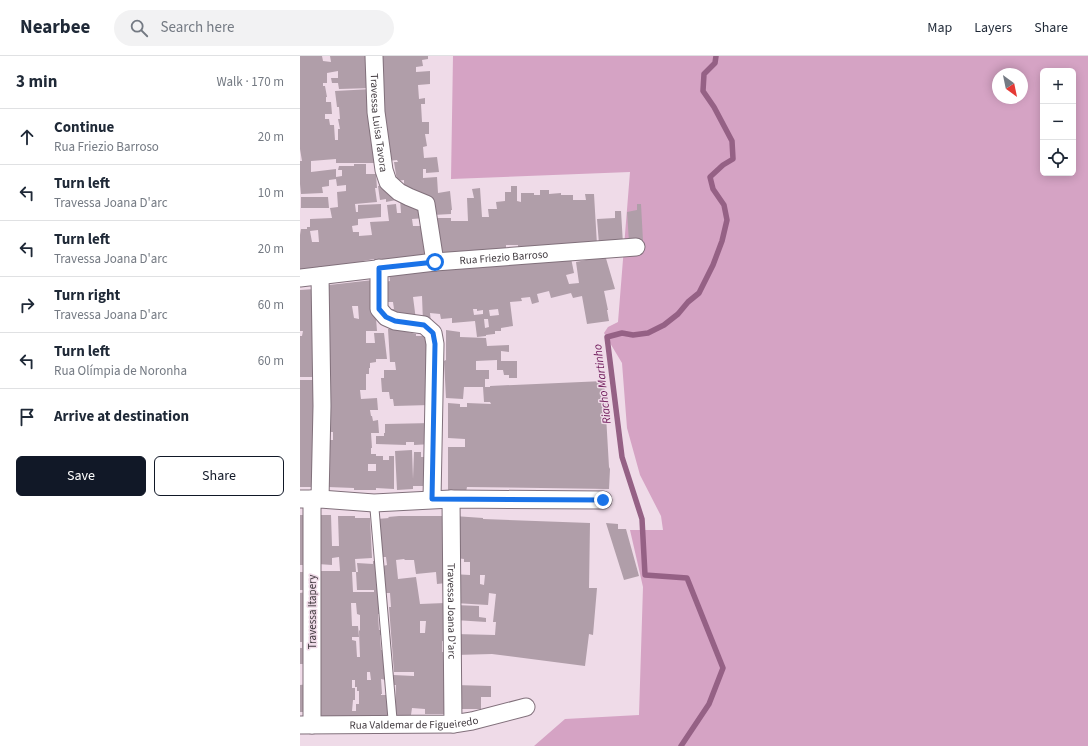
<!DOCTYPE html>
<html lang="en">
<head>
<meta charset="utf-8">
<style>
	body { margin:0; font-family:"Source Sans 3",sans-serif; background:#f2f2f3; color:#1f2937 }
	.controls { position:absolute; right:12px; top:12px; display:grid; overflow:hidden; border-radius:6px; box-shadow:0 2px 10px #0003 }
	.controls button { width:36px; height:36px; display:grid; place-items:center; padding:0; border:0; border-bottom:1px solid #e0e1e3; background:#fff; color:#1f2937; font:20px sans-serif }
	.compass { position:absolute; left:692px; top:12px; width:36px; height:36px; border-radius:50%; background:#fff; box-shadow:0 2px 10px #0003; rotate:147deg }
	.stop { position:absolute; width:12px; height:12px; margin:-9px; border:3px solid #1a73e8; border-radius:50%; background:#fff }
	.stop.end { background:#1a73e8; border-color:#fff; box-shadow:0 1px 4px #0008 }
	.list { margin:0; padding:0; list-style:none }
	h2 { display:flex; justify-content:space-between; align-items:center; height:52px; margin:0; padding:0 16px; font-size:17px }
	h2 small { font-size:13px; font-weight:400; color:#747a83 }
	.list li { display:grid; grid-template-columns:26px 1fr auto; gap:12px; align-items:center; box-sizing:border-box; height:56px; padding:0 16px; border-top:1px solid #e0e1e3 }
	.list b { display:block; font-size:15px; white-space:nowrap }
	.list p { margin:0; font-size:13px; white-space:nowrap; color:#747a83 }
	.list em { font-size:13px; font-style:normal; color:#747a83 }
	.actions { display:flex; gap:8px; padding:12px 16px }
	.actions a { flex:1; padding:9px 0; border:1px solid #111827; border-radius:6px; text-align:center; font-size:14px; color:#111827 }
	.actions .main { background:#111827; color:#fff }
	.icon { flex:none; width:22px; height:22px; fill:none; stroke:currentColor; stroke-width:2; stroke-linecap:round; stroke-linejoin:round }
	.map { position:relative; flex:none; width:788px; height:690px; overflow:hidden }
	header { display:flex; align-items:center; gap:24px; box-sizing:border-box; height:56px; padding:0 20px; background:#fff; border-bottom:1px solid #e0e1e3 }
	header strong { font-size:19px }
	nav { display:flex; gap:22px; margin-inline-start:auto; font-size:14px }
	.search { width:280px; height:36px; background:#f2f2f3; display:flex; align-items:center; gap:10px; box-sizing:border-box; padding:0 14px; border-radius:22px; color:#747a83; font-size:15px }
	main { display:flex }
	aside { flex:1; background:#fff }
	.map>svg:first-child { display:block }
</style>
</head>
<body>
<header>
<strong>Nearbee</strong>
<div class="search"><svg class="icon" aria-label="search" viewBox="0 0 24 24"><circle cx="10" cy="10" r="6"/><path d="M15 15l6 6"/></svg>Search here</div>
<nav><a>Map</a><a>Layers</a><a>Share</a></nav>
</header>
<main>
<aside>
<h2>3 min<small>Walk · 170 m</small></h2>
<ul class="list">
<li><svg class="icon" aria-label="ahead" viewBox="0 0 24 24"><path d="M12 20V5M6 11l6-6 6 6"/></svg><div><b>Continue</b><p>Rua Friezio Barroso</p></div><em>20 m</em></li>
<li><svg class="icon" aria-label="left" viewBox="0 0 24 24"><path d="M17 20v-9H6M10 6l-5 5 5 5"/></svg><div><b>Turn left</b><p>Travessa Joana D'arc</p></div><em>10 m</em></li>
<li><svg class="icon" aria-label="left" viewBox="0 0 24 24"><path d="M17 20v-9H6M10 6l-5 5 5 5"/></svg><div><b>Turn left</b><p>Travessa Joana D'arc</p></div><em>20 m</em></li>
<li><svg class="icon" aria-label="right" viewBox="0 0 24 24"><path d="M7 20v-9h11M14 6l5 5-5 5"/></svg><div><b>Turn right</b><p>Travessa Joana D'arc</p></div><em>60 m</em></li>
<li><svg class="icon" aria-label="left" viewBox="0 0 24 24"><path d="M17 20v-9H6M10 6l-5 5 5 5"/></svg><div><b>Turn left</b><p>Rua Olímpia de Noronha</p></div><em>60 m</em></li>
<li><svg class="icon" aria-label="arrive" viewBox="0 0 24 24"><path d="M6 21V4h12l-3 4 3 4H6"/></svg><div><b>Arrive at destination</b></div></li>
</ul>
<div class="actions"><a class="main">Save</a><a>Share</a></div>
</aside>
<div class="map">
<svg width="788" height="690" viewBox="0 0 788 690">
	<rect width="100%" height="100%" fill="#efdbe8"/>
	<path fill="#d5a3c4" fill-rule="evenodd" d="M153 0H788V690H234L265 663 339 659 343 531 330 474H363L361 460 340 419 327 372 322 307 304 277 308 271 318 266 330 116 151 123ZM743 15H773V117H743ZM698 18H722V42H698Z"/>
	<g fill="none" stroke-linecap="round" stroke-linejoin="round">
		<path stroke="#956185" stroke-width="5.5" d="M381 690 409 648 423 612 387 522 345 519 342 463 322 401 307 281 322 277 333 279 348 277 364 269 378 258 388 246 399 237 413 209 422 185 427 164 424 149 413 133 410 121 423 109 433 103 432 85 414 51 403 35 404 18 415 7 416 0"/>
	</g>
	<g fill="#b09ea9" fill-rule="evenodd">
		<path d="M0 0H22L23 5 31 6 30 0H72V32L39 33 38 27H32L31 22H38V15L27 17V27H23V30H25L27 41H26V46H31L32 58H25V63H29L30 69H34L35 84H38V73H40L38 63H40L39 51H37L35 35 72 33 77 107H36V103L11 105V116L36 113V121L42 120V114H38L39 110H54V108H66V118H76L77 132H75L77 146 55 148 56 156H58V149L81 148V161L58 163V169L52 170 53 176H59V180L72 179 70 166 89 165 87 149 96 148 97 157H101L100 143 114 145 125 162 112 163 113 170H126L129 201 75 209 74 203 63 205 64 208 0 218V179L1 173H7V171H10V163L32 162 30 152 38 151 37 136 46 135V129L37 130 36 123 29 124V130L22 131 23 137 1 138 0 128V105H2L0 93ZM18 174 19 186H12L10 175Z"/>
		<path d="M79 0H128V3L122 4 123 10 116 11V16L130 15V28L118 29 119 43 125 42V48H121L122 66H129V78H125L127 90 123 91 124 102 137 101 139 116 126 117V113H123V122L137 121 138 137 150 135 152 154H151V158L133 159 104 134V124L97 125 94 106H98L97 104 88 105Z"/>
		<path d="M86 129 96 144 86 146V143L80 144 78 130Z"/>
		<path d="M211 130H217V145L221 146V137H234V139H240V134H249V138L261 137V139H273V144H286L285 138H294L297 189 218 194V189H206V195L137 199 133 162H151V165H168L167 142H174L172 133 180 132 182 161H189L188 153H197L196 146 205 145V136H211Z"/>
		<path d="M1 141H28L29 152H1Z"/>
		<path d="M337 148H341L343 185 329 186 327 156 337 154Z"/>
		<path d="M315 155H321L323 188H299L297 163 315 162Z"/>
		<path d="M305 199 315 233 304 235 308 254H307L309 265 287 268 282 240 273 242 271 237 251 242 249 235 237 238 239 246 232 248 230 241 221 242 222 245 210 246 213 270 201 272V275H195V278H194L186 279V280L177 281 175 265 152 267V262L141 263 140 258 130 257 131 267 123 266 122 240 113 241 116 264 93 261 91 253H94L93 246H88L84 237 85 226 90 225 89 217 271 202 274 217 266 219 269 228 279 227 276 206 296 202ZM173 253H177V255L183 254V258L174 259ZM198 253 199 259 190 260 189 254ZM184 263H188L189 271 185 272Z"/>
		<path d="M73 224 77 275H66V287H75L74 277H84L87 303H76V306L70 307V312H69V318H66V334H60L61 343 77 342 78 354H70L71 360H72L73 365 78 364 79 377H71L72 392H71V398H76V400H83V404H89V400H94V433L76 432V434H54V432L28 431 29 384H33V376H29L28 263 29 229ZM52 250H58L59 263 54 262ZM68 408H76V415H68Z"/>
		<path d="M15 233V321H0V280H2L3 275H0V234Z"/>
		<path d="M88 273H96L116 278V280H124V279L130 281V349L94 350 93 343H90L89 336H82L81 322H84V314H96L95 306H90Z"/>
		<path d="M146 274 160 276V281L186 282 187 290 209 289V296L201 295V305H217V322H209V319H204L203 314H197V304L176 305V314H189V323H185V331H190V330L304 325 309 411 310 413 309 433 167 431 166 436 148 435V391H165V383L148 382V347L160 348V351H167V347L191 348 190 346H184L183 331H164L163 343 146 342 144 305 146 304Z"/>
		<rect x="0" y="324" width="15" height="107"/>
		<path d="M132 367V388L114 389V386H106V389L76 388V380H84V377H85V368Z"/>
		<path d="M112 394 113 423 114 396H121V401H127L126 430H113V433L97 434 95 395Z"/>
		<path d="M0 459H4L6 509H0Z"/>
		<path d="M18 459H31L32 490H39L38 460H55V462H70L72 502 55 503 56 516H52L53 536H74V534H57L56 516H58L57 507 73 508V505H76L79 558H78L79 574H81V579H80L81 594H83L86 624 81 623 82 638H81V639H87L89 659 56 661 18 660V515H40L39 501 32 502V509L18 508ZM51 547H56L57 558 60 559V574L59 575 60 601H57L56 585 52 584V581H59L58 570H52ZM67 616H70L71 624H67ZM52 624H55V631H57V635H59V648H56V655H52L53 644H55V632H52Z"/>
		<path d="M99 460H142L146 527 137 528 136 516 116 518 114 504H105L104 503 96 504 98 523 116 521 120 548 145 547 144 585H142V596H144L145 658H125V653L112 652 111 659H95L96 629H94L93 619 114 620V616H94L89 551H91L90 537H86L83 510 87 509 86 501H81L77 463 89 462 88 461ZM120 565H126L125 577H120Z"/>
		<path d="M154 460 183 462V463L290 467 289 532H297L293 579 289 578 285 610 192 598 155 599V578L195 579 196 566H193L196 538 189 537 188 549 155 547 152 518 170 519V506H164V503L156 502ZM180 519H185L184 529 180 528Z"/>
		<path d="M306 467 318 468V473H326L339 520 324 524Z"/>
		<path d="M0 516H5L6 534H0Z"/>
		<path d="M6 536 8 608H0V592H2V586H0V537Z"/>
		<path d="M155 549 179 550V561L186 562V566L155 564Z"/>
		<path d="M9 628V656H0V629Z"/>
		<path d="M155 629 191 630V641H181V653H155Z"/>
	</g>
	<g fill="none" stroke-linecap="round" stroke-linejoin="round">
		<defs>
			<path id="service" d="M74 447 93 669"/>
			<g id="minor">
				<path id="s1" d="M74 0 76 56 84 114 88 126 99 136 109 141 126 148 135 206"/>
				<path d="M79 212V253L86 261 95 265 124 269 133 277 135 288 132 443"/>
				<path id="s2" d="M0 222 135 206 336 191"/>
				<path d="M0 443H20L74 447 151 443 303 444"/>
				<path d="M20 443 22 350 20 220"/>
				<path id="s3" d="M151 443 153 668"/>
				<path id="s4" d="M0 669 153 668 172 665 226 651"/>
				<path d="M12 669V443"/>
			</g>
		</defs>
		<use href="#service" stroke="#81707b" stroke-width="10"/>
		<use href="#minor" stroke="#81707b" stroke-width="19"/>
		<use href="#service" stroke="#fff" stroke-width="8"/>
		<use href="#minor" stroke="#fff" stroke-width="17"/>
	</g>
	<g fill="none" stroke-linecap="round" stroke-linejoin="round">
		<path stroke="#1a73e8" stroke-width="5" d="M135 206 79 212V253L86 261 95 265 124 269 133 277 135 288 132 443 303 444"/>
	</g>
	<g text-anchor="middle" stroke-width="3" stroke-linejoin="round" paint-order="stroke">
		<g font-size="11" fill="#413a3f" stroke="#efdbe8">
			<text dy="4" stroke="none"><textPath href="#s1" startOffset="67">Travessa Luisa Tavora</textPath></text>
			<text dy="4" stroke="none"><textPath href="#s2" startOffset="205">Rua Friezio Barroso</textPath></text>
			<text dy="4" stroke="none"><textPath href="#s3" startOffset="112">Travessa Joana D'arc</textPath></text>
			<text transform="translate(12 556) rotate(-90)" y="4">Travessa Itapery</text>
			<text dy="4" stroke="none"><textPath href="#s4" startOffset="114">Rua Valdemar de Figueiredo</textPath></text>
		</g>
		<g font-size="12" font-style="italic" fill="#6d1658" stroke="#efdbe8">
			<text transform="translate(302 328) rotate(-97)" y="4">Riacho Martinho</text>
		</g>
	</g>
</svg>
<div class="controls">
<button>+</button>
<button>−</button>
<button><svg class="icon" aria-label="locate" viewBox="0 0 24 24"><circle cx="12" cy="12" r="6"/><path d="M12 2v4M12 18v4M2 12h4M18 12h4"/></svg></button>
</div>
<svg class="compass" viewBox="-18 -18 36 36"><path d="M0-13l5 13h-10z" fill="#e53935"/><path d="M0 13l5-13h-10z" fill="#747a83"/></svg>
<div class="stop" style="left:135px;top:206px"></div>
<div class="stop end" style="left:303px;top:444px"></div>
</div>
</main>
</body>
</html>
